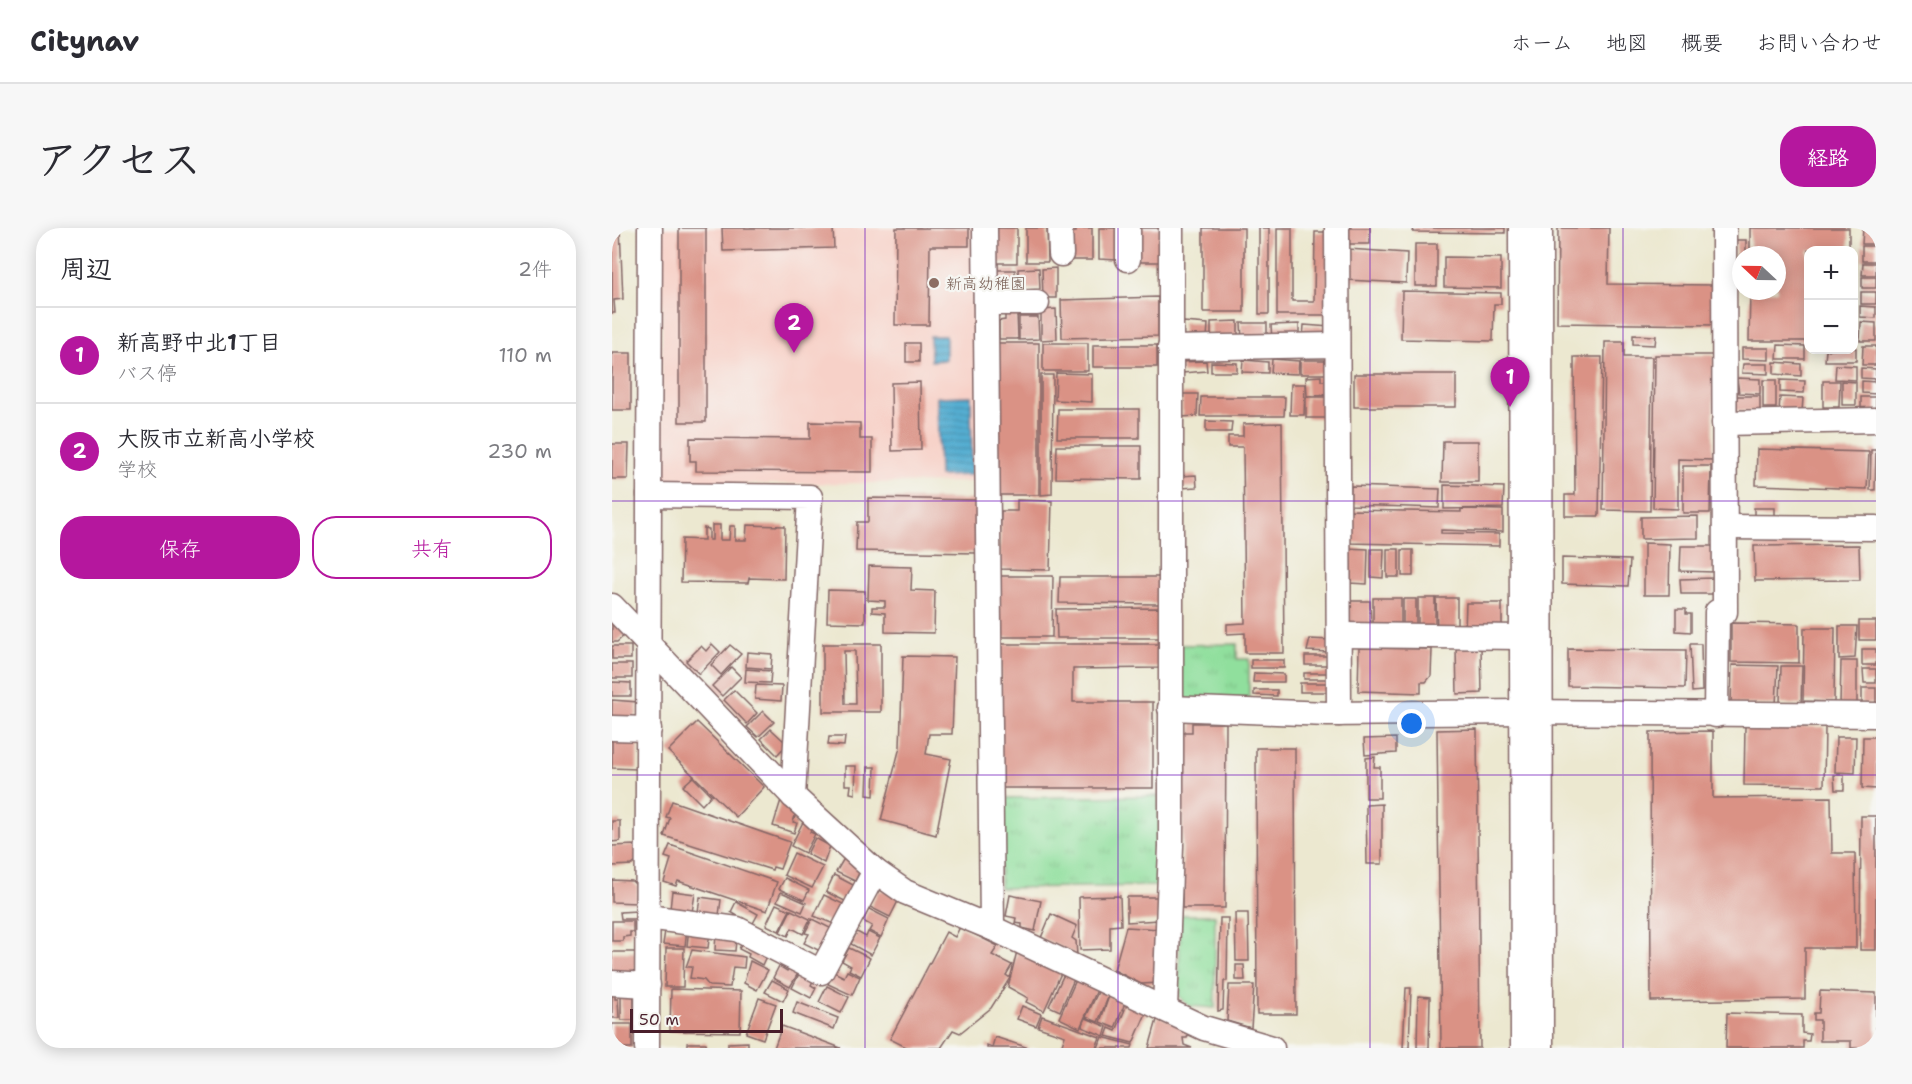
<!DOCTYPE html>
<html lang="ja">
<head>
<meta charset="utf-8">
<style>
	body { margin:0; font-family:"Shantell Sans","Klee One",sans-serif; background:#f7f7f7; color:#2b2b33 }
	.controls { position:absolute; right:18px; top:18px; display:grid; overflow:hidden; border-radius:12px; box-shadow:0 3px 15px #0003 }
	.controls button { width:54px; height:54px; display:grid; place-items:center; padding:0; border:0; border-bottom:2px solid #e1e1e2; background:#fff; color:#2b2b33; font:30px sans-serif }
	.compass { position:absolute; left:1120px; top:18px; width:54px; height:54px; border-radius:50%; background:#fff; box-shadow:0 3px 15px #0003; rotate:292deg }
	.scale { position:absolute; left:18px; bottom:15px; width:153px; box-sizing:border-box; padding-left:6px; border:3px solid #4a1f2b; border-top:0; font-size:16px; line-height:21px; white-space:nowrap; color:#4a1f2b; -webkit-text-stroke:4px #f6f6f2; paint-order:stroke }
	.you { position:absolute; left:800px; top:496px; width:21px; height:21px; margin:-15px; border:4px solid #fff; border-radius:50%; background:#1a73e8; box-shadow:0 0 0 9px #1a73e833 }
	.badge { display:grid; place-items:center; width:39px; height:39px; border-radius:50%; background:#b5179e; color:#fff; font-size:20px; font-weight:700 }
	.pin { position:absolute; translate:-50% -50px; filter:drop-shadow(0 2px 3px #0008) }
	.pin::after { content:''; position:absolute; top:32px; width:21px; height:18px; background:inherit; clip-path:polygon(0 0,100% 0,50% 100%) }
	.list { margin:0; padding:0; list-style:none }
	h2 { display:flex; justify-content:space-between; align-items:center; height:78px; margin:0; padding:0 24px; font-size:26px }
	h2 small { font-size:20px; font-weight:400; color:#7c7c81 }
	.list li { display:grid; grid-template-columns:39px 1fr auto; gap:18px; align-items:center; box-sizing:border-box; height:96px; padding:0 24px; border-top:2px solid #e1e1e2 }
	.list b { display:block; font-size:22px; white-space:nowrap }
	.list p { margin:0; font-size:20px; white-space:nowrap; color:#7c7c81 }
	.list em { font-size:20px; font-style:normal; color:#7c7c81 }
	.actions { display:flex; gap:12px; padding:18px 24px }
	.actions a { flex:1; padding:14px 0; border:2px solid #b5179e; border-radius:24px; text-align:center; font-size:21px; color:#b5179e }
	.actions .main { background:#b5179e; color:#fff }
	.map { position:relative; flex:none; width:1264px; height:820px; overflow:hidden; border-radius:24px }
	header { display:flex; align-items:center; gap:36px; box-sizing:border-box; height:84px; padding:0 30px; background:#fff; border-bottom:2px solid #e1e1e2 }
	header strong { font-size:28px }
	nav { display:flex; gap:33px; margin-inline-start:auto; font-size:21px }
	.intro { display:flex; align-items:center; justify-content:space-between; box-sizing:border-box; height:144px; padding:0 36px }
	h1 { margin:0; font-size:42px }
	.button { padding:15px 27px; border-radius:24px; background:#b5179e; color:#fff; font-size:21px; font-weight:700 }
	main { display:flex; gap:36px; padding:0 36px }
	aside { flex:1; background:#fff; border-radius:24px; box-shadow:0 3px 15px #0003 }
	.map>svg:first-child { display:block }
</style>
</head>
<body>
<header>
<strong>Citynav</strong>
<nav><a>ホーム</a><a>地図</a><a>概要</a><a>お問い合わせ</a></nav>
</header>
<div class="intro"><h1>アクセス</h1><a class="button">経路</a></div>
<main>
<aside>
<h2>周辺<small>2件</small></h2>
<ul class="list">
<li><span class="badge">1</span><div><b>新高野中北1丁目</b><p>バス停</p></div><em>110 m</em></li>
<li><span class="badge">2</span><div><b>大阪市立新高小学校</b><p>学校</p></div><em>230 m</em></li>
</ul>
<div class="actions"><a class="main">保存</a><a>共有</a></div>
</aside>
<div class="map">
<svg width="1264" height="820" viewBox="0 0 1264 820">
	<defs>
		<pattern id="grass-tufts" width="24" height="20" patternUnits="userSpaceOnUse" patternTransform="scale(1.5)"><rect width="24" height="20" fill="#90df9d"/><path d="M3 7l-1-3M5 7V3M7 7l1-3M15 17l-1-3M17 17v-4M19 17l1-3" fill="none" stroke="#7ebf87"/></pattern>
		<pattern id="water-rules" width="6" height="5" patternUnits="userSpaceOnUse" patternTransform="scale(1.5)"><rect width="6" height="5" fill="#55aed2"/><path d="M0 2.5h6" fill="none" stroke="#488dab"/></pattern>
	</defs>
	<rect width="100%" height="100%" fill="#f6f6f2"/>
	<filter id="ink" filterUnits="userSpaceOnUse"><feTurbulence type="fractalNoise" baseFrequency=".0167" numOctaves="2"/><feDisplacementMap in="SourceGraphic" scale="12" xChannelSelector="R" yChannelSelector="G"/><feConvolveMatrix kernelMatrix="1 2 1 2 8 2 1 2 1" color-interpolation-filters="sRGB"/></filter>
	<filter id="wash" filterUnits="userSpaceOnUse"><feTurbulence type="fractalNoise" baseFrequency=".008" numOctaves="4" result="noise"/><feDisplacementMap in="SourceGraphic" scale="24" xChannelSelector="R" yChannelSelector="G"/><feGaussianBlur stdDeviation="1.35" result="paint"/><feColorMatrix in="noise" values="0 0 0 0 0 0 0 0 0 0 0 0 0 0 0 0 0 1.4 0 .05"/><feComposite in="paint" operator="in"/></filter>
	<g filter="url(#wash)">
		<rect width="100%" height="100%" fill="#ece8d0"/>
		<path fill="#f7d1c8" d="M51 0H366V254L49 257Z"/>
		<g fill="url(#grass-tufts)" stroke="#6d7f64" stroke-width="1.5">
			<path d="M625 416V431H637V472H574L566 466V417Z"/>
			<path d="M547 568 548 658 388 660V570Z"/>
			<path d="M568 687H603V780L577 778 567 768Z"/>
		</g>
		<g fill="url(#water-rules)" stroke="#50667e" stroke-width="1.5">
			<path d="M318 108H334V132L319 133Z"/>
			<path d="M359 168 360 247 327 248 325 169Z"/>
		</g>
		<g id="blocks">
			<g fill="#da9285" fill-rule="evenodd">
				<path d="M0 0H8L11 71 2 72 3 85H0Z"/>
				<rect x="67" y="0" width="27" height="194"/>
				<path d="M110 0H221L222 20 111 23Z"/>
				<path d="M284 0H357V18H318L317 97H283Z"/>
				<rect x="383" y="0" width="22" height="35"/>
				<path d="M414 0H435L436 34H414Z"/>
				<path d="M464 0H480V32H459V4H464Z"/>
				<path d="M487 0H505V32L487 31Z"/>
				<path d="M525 0H548V34H526Z"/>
				<rect x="591" y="0" width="41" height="84"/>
				<rect x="647" y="0" width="10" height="86"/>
				<path d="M665 0H680V73H702L703 4H716V87H665Z"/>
				<rect x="735" y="0" width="23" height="16"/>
				<path d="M802 0H893V5L801 4Z"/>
				<path d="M946 0H997L996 56 1103 57V97L945 95Z"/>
				<path d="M1138 0H1237V22H1196V113H1137L1138 63H1165V27H1138Z"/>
				<path d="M1251 0 1264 1V16H1250Z"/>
				<path d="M1124 12H1134V27H1129V59H1123Z"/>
				<rect x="803" y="16" width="22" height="42"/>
				<rect x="1250" y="18" width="14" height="15"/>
				<path d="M736 21 795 25 794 55 734 52Z"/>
				<path d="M832 29 889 30V60L832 59Z"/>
				<path d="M1251 35H1264V47H1250Z"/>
				<path d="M427 40 428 61 407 62 406 41Z"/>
				<path d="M444 40V70H431L430 41Z"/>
				<path d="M385 42H403V63L386 64Z"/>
				<rect x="1250" y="49" width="14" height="11"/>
				<path d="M790 63 889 65V76H882L881 113 789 111Z"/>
				<rect x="1249" y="64" width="15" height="12"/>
				<path d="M546 69V108L450 110 449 72Z"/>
				<path d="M1248 78 1264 79V90L1248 89Z"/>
				<path d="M444 81 445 111 429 112V82Z"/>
				<path d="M393 85H405L406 111H387V93L393 92Z"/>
				<path d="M407 89H426L427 111 407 112Z"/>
				<path d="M626 93V108L599 109V94Z"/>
				<path d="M571 94 596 96 595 110 570 109Z"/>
				<path d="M1249 94 1264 95V113H1248Z"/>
				<path d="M629 95H655V112H630Z"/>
				<path d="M687 96V111L660 112 659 97Z"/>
				<path d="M692 97 718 99 717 111 691 110Z"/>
				<path d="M1021 107 1044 108 1043 117 1021 116Z"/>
				<path d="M993 114H1012V129H1040L1038 283 991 282Z"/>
				<rect x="294" y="115" width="13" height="19"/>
				<rect x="385" y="115" width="42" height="152"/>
				<rect x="431" y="115" width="45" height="28"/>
				<rect x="481" y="117" width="64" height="22"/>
				<path d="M1166 117 1193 118V131H1165Z"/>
				<path d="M1251 118H1264V137H1250Z"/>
				<path d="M1130 120H1157V132L1130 131Z"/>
				<path d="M1242 120H1244V133H1213L1214 122Z"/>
				<rect x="0" y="125" width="19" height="57"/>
				<path d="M1043 127H1102L1101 232 1066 231V281L1041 280Z"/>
				<path d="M962 129H990L987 288H953V267H963Z"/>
				<path d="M660 131 687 133 686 146 659 145Z"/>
				<path d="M631 132 656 134V145L630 144Z"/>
				<rect x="688" y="132" width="28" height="14"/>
				<path d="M594 133 595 143 570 145 569 134Z"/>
				<path d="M599 134 625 135V144H599Z"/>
				<path d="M1162 134 1189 136V148L1162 146Z"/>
				<path d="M1131 136H1156V146L1130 145Z"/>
				<path d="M1224 137 1244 138V152L1223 151Z"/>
				<path d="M1249 140 1264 141V151L1249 150Z"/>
				<path d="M444 145 480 146V174L443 172Z"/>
				<rect x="742" y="146" width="102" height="33"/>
				<path d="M429 147H441L440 266 429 267Z"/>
				<path d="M709 148V153H717V167L695 168 694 149Z"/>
				<path d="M1125 150 1148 151V166L1127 165Z"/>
				<rect x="1151" y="152" width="13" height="28"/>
				<path d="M1168 152 1193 153 1192 165 1168 164Z"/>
				<path d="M1211 153H1228L1227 179H1211Z"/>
				<path d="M1230 153 1244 154V177H1230Z"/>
				<path d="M1250 153 1264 154V166L1250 165Z"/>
				<path d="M308 154 309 222 280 223 279 155Z"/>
				<path d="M679 156H693L692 187H678Z"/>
				<path d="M570 166H586L585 188 570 189Z"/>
				<path d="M1123 168H1148V185L1123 182Z"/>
				<path d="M589 169H673L672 188H588Z"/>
				<path d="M694 169H718L714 190H694Z"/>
				<path d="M1168 169 1191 170 1190 184 1167 183Z"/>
				<rect x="1249" y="169" width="15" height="15"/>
				<path d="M446 181H527V210H445Z"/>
				<path d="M594 193 620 194 619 204H594Z"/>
				<path d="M198 194 248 195V211H260V244L84 243V233H78V210L198 211Z"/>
				<path d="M670 195 672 425H633V405L615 406V396L633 395 631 219H616V208H631V196Z"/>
				<path d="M831 213H866V254H830Z"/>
				<path d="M0 216H17L16 251H0Z"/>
				<path d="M445 218H529V251L444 250Z"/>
				<path d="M1145 221 1257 224 1255 261 1144 257Z"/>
				<path d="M1259 222H1264L1263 262H1258Z"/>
				<path d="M1071 238H1099L1098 285H1071Z"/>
				<path d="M584 247 585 259 569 260 568 248Z"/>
				<path d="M832 257 892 259 891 280 832 281Z"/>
				<path d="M739 258 828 261 827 280 738 277Z"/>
				<path d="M256 270 366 272 365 325 244 323 245 294H256Z"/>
				<path d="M405 272 440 273 438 342 387 341 389 283H405Z"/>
				<rect x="1142" y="280" width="21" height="10"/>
				<path d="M849 281 891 282V304L829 302V305L887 306V318L735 315 736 282 849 284Z"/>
				<path d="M1086 288V310L1029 311V289Z"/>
				<path d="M100 297H108V312H117L118 298H123V312H134L135 297 173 298 172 351 137 350 136 355 69 354 70 311 92 312V300L97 301V312H100Z"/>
				<path d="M1032 315 1058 316 1057 367H1032Z"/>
				<path d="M1247 317 1248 352 1143 353 1142 318Z"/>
				<path d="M1069 318H1102V344L1068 343Z"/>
				<path d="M732 320 756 321 755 356 737 355Z"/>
				<path d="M759 321H772L771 350 759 349Z"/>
				<rect x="775" y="321" width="12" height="28"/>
				<rect x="790" y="322" width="11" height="26"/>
				<path d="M950 330 1018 332 1016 358 950 356Z"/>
				<path d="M257 338 300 339 299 362 323 363 322 405 273 404V385L260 384V379H273V373L256 372Z"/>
				<path d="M387 348H441L440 409H387Z"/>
				<path d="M448 349H547V376L447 375Z"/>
				<path d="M1101 350V366H1069L1068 351Z"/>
				<path d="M216 362 253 363V395L215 394Z"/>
				<path d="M761 370H789V402L761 403Z"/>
				<rect x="806" y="370" width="17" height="32"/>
				<path d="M824 370H845V402H825Z"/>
				<rect x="791" y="371" width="13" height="31"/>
				<path d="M736 373H758L759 400H736Z"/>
				<path d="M854 375H890V403H853Z"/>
				<path d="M548 380V410H445L444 381Z"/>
				<path d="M1064 381H1074V386H1079V404L1064 403Z"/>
				<path d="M0 392 15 405 5 414H0Z"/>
				<rect x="1247" y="393" width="17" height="19"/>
				<path d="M1119 395 1187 396V435L1119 434Z"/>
				<path d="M1227 398H1245L1243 430 1227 431Z"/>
				<path d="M1192 400H1223L1222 474 1191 473Z"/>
				<path d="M698 411 718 412 717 424 695 423Z"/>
				<path d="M100 416 108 424 87 446 74 433 89 418 94 423Z"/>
				<path d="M211 416H269V484H211ZM232 423H243L244 476H233Z"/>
				<path d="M389 416H547V440L461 441V474H541V560H388Z"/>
				<path d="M1078 416H1089L1090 463 1080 464Z"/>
				<path d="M118 417 129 426 109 447 99 437Z"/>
				<rect x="0" y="418" width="19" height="13"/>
				<path d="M869 419 870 465 845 466 844 420Z"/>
				<path d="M747 420 820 421 819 448 814 454H809V465L746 463Z"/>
				<path d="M956 421 1074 422 1073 460 956 458Z"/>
				<rect x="1250" y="421" width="14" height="16"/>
				<path d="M135 424 160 426 159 441 134 439Z"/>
				<path d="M291 428 343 429 340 506H317L314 526 339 531 324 607 269 592 288 519Z"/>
				<rect x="693" y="428" width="24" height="9"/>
				<rect x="639" y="432" width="33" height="8"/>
				<path d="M1229 433H1245V477H1228Z"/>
				<rect x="0" y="436" width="20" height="14"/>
				<path d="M1120 437 1166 438 1164 477 1119 476Z"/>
				<path d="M1169 438H1190L1189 477 1168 476Z"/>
				<path d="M119 439 129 449 110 468 100 458Z"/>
				<path d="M134 441 159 443 158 455 133 454Z"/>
				<path d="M1251 441H1264V455H1252Z"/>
				<path d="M642 445 672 446V454H641Z"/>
				<rect x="692" y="445" width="26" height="6"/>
				<path d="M0 454 19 455V468H0Z"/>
				<rect x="688" y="455" width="29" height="9"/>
				<path d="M144 457 170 458 169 473 143 471Z"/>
				<rect x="1250" y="460" width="14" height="16"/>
				<path d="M122 462 145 485 135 496 112 472Z"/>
				<path d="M642 462H665V468L642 467Z"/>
				<path d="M0 472 26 474 25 486 17 496 0 495Z"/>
				<path d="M151 483 162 494 146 509 135 499Z"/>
				<path d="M85 494 152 559 124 589 56 523Z"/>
				<path d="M580 495H614L613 680H570L571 504H580Z"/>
				<path d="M1133 498 1213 499 1212 558 1132 557Z"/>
				<path d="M159 501 175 516 165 527 149 511Z"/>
				<path d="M865 501 868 820H829L825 502Z"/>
				<path d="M1101 503V570L1219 569 1220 625H1243L1244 720H1193V771L1039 773 1038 504Z"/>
				<path d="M0 508H26L25 541 0 540Z"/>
				<path d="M217 509H233L232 518 216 517Z"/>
				<path d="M1224 509H1244L1243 545 1223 544Z"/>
				<path d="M1251 509H1264V561L1250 560Z"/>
				<path d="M784 510V525L753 527 752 511Z"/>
				<path d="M644 520H683L684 786H645Z"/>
				<path d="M763 529 762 539H768V570H754V530Z"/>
				<path d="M233 538H244L243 566 238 565 239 557H233Z"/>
				<path d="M256 539H263L262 568 255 567Z"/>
				<path d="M1222 547H1232V562H1223Z"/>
				<path d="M81 549 99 567 90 577 71 558Z"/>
				<path d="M169 572 185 582 181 594 185 595 182 605 161 598Z"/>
				<path d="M60 573 178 614 168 641 161 639 160 642 52 608 58 590 54 589Z"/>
				<path d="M770 576V636H755L754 577Z"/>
				<path d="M1249 588H1264V722H1248Z"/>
				<path d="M0 593H8V613L0 614Z"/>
				<path d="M191 594 200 599 198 604 203 606 193 625 179 618Z"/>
				<path d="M203 610 218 618 212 635 195 626Z"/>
				<path d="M24 617 25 633 20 637 0 638V618Z"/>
				<path d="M58 617 165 654 155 683 66 653 64 658 52 654 59 631 53 629Z"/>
				<path d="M182 625 211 639 200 660 172 647Z"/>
				<path d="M234 627 249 641 243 653 224 644Z"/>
				<path d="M222 647 245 659 237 675 214 664Z"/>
				<path d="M173 650 197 662 192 672 167 661Z"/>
				<path d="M0 652 20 653 26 659 25 675 0 674Z"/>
				<path d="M273 662 288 669 278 689 258 679 266 663Z"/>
				<path d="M60 663 83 666 80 684 58 681Z"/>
				<path d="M169 664 194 675 190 684 165 673Z"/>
				<path d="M212 667 231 676 222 696 202 688Z"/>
				<path d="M398 667 429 673 423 703 410 700V696L403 695 404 690 394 688Z"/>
				<path d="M508 668 509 697 498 698V721L468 722 467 669Z"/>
				<path d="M88 669 109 672 107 687 86 684Z"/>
				<path d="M515 669H547V692L515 694Z"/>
				<path d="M124 674 146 686 140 697 119 684Z"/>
				<path d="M164 676 178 682 167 703 154 697Z"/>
				<path d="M257 681 277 691 269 709 257 703 260 698 251 693Z"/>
				<path d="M179 682 198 691 191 706 180 700 176 708 168 704Z"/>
				<path d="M25 683 26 691H9L8 684Z"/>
				<path d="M623 685H636L637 733H624Z"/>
				<path d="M439 686 465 698 460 710 464 713 465 727 429 710Z"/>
				<path d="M608 690H616L615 753H612L611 782 606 783Z"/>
				<path d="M200 691 224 703 212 725 192 715 197 706 193 705Z"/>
				<path d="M0 693H21V704H18V708L11 709V713H0Z"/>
				<path d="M348 699 386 718 380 727 400 737 394 747 398 750 379 780 348 805 341 802 329 820H296L278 811 334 704 343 709Z"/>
				<path d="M514 699 549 701 548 755 529 756 502 742Z"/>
				<path d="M75 700 73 718 51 716 53 703Z"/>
				<path d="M77 700 98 703 96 720 75 718Z"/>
				<path d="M245 704 254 709 256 704 268 710 259 727 239 716Z"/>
				<path d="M104 705 124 712 123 723 103 722Z"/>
				<path d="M132 711 154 728 150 737 136 729 137 726 127 721Z"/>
				<path d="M54 720H72L71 759H53Z"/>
				<path d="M237 720 258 730 249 748 237 742 239 738 230 733Z"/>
				<path d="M80 722 133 729 132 740 121 739 118 759 97 758 92 752 78 750 80 739H74Z"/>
				<path d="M405 723 450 743 432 783 414 774 416 770 396 759Z"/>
				<path d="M0 724H24V741L21 745H0Z"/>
				<path d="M138 733 156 742 145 762 132 755Z"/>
				<path d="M178 737 188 742 178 759 161 750 167 738 175 743Z"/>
				<path d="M624 737H632L633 752H624Z"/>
				<path d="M189 742 203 749 199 757 204 760 199 770 180 760Z"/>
				<path d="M235 743 248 749 240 767 216 756 222 744 232 749Z"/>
				<path d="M453 744 463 749 448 783 437 778Z"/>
				<path d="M160 752 177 761 171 773 153 764Z"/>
				<path d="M464 752 485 762 468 800 447 790Z"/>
				<path d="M617 757H642L639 800 615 793Z"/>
				<path d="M215 758 237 769 229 785 207 774Z"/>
				<path d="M794 760H799L797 820H791Z"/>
				<path d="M59 761 129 763 128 804 58 803Z"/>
				<path d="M487 762 497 767 486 794 474 789Z"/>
				<path d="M1208 763 1264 765V820H1239V813H1208V792H1202V785H1207Z"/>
				<path d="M9 764 22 767V792H9Z"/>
				<path d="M0 765H3V771H6L7 790H0Z"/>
				<path d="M497 768 513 775 503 800 488 794Z"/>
				<path d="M806 768 818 769 817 820H805Z"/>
				<path d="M147 770 164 776 151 811 134 805Z"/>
				<path d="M185 774 226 790 222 801 181 785Z"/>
				<path d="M516 774 536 781 521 815 494 808 497 800 504 803Z"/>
				<path d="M410 778 429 786 424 798 405 791Z"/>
				<path d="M1115 785 1190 787V805L1198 806 1197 813H1191V820H1114Z"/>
				<path d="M430 788 488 809 484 820H449L453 808 426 799Z"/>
				<path d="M546 788 578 801 575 810H571L572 817 580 820H537Z"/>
				<path d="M474 790 495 799 492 808 470 799Z"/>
				<rect x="0" y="796" width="20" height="24"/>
				<path d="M170 798 229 820H162Z"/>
				<path d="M383 809 417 820H375V817L380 819Z"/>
				<path d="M490 809 521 817 520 820H486Z"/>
				<path d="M136 814V820H116V815Z"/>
				<path d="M75 815H94L95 820H75Z"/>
			</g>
		</g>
	</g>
	<g filter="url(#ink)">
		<use href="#blocks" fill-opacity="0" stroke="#836565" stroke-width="1.5"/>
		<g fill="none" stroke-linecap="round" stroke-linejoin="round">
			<defs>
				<g id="minor">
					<path d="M373 0 380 700"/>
					<path d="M448 0 449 26"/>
					<path d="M516 0V31"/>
					<path d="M725 0 727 486"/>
					<path d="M909 0 911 820"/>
					<path d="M928 0 929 820"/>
					<path d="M374 75H425"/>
					<path d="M558 120 725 117"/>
					<path d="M1112 195 1264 192"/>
					<path d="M37 267 198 269 181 568"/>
					<path d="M1113 299 1264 300"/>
					<path d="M0 378 181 568 263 643 293 664 380 700 592 800 660 820"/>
					<path d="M727 407 909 409"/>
					<path d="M558 480 716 486 910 484 1264 487"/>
					<path d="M1104 487 1105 384H1113L1112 0"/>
					<path d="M0 500 37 501"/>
					<path d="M36 689 125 701 209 744 263 643"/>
					<path d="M0 755 36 757"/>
					<path d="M553 781 559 618V0"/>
					<path d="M35 820 38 0"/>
				</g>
			</defs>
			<use href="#minor" stroke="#836565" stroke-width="27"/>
			<use href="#minor" stroke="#fff" stroke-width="24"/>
		</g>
	</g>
	<path fill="none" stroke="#7b2cbf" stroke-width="1.5" stroke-opacity="0.55" d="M253 0V820M506 0V820M758 0V820M1011 0V820M0 273H1264M0 547H1264"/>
	<circle fill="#8d6e63" stroke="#f6f6f2" stroke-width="2" cx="322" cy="55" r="6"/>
	<g text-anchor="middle" stroke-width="4.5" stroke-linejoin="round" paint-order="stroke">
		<g font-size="16" fill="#785e54" stroke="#f6f6f2" text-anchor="start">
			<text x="334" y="61">新高幼稚園</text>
		</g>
	</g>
</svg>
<div class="controls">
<button>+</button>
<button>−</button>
</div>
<svg class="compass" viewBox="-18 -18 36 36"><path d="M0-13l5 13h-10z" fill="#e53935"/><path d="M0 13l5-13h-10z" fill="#7c7c81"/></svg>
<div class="scale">50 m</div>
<div class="you"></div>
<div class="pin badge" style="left:898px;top:179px">1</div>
<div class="pin badge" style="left:182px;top:125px">2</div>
</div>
</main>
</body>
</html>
